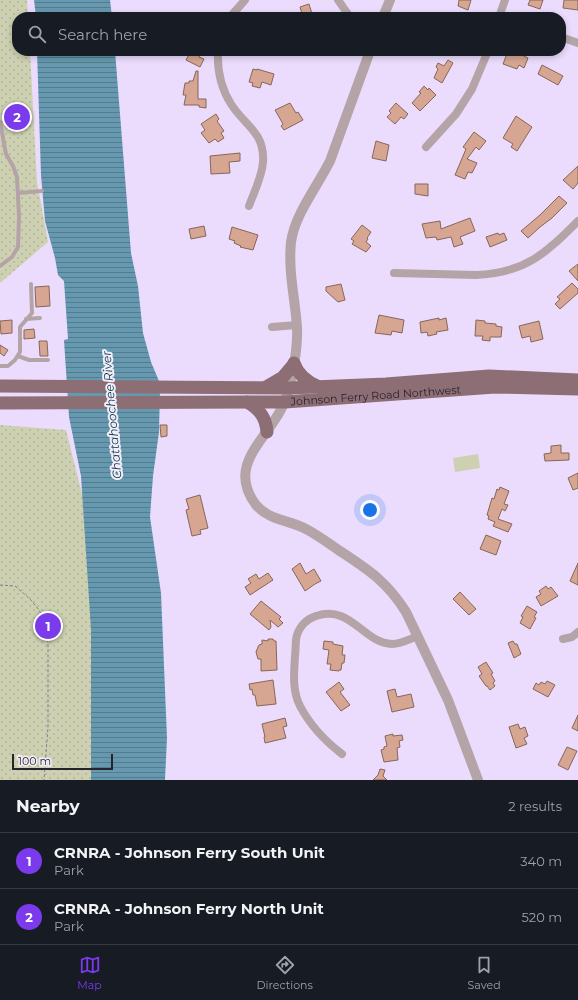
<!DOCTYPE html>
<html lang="en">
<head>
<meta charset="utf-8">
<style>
	body { margin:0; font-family:Montserrat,sans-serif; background:#242831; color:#f1f3f6 }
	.scale { position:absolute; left:12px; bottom:10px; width:101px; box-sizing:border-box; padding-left:4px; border:2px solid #28222e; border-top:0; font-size:11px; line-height:14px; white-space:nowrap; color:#28222e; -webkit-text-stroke:3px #f4eefb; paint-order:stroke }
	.you { position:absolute; left:370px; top:510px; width:14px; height:14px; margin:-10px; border:3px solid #fff; border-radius:50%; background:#1a73e8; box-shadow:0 0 0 6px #1a73e833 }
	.badge { display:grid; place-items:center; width:26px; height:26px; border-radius:50%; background:#7c3aed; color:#fff; font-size:13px; font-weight:700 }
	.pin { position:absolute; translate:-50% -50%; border:2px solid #fff; box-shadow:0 1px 4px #0006 }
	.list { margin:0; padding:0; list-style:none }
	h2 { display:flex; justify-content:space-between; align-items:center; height:52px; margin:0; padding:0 16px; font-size:17px }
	h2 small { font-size:13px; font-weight:400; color:#9ea1a6 }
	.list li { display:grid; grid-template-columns:26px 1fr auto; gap:12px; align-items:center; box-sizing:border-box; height:56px; padding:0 16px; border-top:1px solid #363941 }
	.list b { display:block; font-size:15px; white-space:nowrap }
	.list p { margin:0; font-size:13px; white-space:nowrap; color:#9ea1a6 }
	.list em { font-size:13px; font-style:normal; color:#9ea1a6 }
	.icon { flex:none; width:22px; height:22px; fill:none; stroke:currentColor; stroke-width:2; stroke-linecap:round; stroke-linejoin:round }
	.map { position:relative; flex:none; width:578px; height:780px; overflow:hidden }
	.search { position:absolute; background:#171b24; box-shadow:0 2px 6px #0003; left:12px; right:12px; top:12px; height:44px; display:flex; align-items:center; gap:10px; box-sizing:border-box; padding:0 14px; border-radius:16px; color:#9ea1a6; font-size:15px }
	.sheet { height:164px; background:#171b24 }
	nav { display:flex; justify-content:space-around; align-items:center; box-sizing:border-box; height:56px; border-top:1px solid #363941; background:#171b24; font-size:11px; color:#9ea1a6 }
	nav a { display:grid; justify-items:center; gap:2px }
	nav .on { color:#7c3aed }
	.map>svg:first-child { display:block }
</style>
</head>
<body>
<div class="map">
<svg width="578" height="780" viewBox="0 0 578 780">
	<defs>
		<pattern id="grass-dots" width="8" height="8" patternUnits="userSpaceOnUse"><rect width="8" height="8" fill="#cdd1b2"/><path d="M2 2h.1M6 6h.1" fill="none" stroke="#b0b399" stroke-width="1.8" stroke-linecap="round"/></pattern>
		<pattern id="water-rules" width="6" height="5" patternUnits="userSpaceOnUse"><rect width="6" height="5" fill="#6699af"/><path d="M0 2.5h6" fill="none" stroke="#547c8f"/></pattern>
	</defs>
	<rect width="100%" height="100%" fill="#ebdcfd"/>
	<g fill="url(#grass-dots)">
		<path d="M0 0H27L28 17H17V51H30L37 182 48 242 0 283Z"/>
		<path d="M0 425 66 430 92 534 104 780H0Z"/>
	</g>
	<path fill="#cdd1b2" d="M478 454 480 468 455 472 453 458Z"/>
	<g fill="url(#water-rules)">
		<path d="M34 0H110L112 17H36Z"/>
		<path d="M37 51H115L131 253 138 286 143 333 151 362 159 381 160 391 159 432 153 476 150 517 161 593 167 738 165 780H91V630L81 476 69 417 64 340 68 339 64 281 58 275 55 258 45 221 41 175Z"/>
	</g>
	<g fill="#d6a693" stroke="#876659">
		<path d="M459 0H471L468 10 458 6Z"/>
		<path d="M530 0H543L540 9 528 5Z"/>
		<path d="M564 0H578V10L563 8Z"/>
		<path d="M309 4 313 17H303L300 7Z"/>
		<path d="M191 51H202L199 57 204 59 200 67 186 60Z"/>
		<path d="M508 51H514L528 58 524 68 519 65 517 69 503 64Z"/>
		<path d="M448 60 453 63 442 83 434 78 438 69 436 67 438 63 444 66Z"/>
		<path d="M542 65 563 76 558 85 538 74Z"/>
		<path d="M253 69 257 70V69L274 74 271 85 262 82 260 88 252 86 253 83 249 82Z"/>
		<path d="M196 71H198V99H206V108L199 107V105H184L186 95H183L185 83H189V81H193Z"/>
		<path d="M424 86 428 90 429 88 436 95 420 111 412 103 421 93 419 92Z"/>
		<path d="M290 103 296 113 298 112 303 120 284 130 281 126 283 124 275 110Z"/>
		<path d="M396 103 408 114 404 119 401 117 395 124 387 117 391 113 389 111Z"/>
		<path d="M216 114 219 119 217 121 224 131 221 133 224 138 218 142 215 139 209 143 201 133 205 130 201 124Z"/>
		<path d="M516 116 532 127 517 151 511 147 513 144 503 138Z"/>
		<path d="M474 132 486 141 479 150 476 147 467 159 477 163 472 173 468 172 465 179 455 175 466 149 463 147Z"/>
		<path d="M376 141 389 145 386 161 372 158Z"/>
		<path d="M240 153V161L229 162 230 173 211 174 210 156Z"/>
		<path d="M578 166V183L573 189 563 180Z"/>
		<path d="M415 184H428V196L415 194Z"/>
		<path d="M559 196 567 203 552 218 540 227 528 238 521 231 540 215Z"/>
		<path d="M470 218 475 231 460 237 463 244 454 247 451 237 437 240 436 237 426 238 422 224 440 221 441 229Z"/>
		<path d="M362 225 371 232 367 238 368 239 366 242 371 246 366 252 352 244 354 241 351 239Z"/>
		<path d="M204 226 206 236 191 239 189 229Z"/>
		<path d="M232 227 258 235 253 250 240 247 241 246 234 243 235 241 229 239Z"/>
		<path d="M498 233 499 235 504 233 507 240 490 247 486 237Z"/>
		<path d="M578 264V281L569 271Z"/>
		<path d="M572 283 578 289V293L560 309 555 304 560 299 557 297Z"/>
		<path d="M341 284 345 300 338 302 326 291V287Z"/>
		<path d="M49 286 50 306 36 307 35 287Z"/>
		<path d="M379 315 404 320 402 333 392 331 391 335 375 333Z"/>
		<path d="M439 318V320L446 318 448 330 436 332 437 334 428 336 427 332 421 333 420 322Z"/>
		<path d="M12 320V333L1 334 0 321Z"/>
		<path d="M476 320 485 321V323L496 324V326L502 327 501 337H490V341L482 340 483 336H475Z"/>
		<path d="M539 321 543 339 531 342 530 336 522 338 519 326Z"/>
		<path d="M34 329 35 338 24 339V330Z"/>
		<path d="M39 341H47L48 356H40Z"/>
		<path d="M0 345 8 350 4 356 0 353Z"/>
		<path d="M160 425H167V436L161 437Z"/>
		<path d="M561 445V453H569V460L545 461 544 454 551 453V446Z"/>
		<path d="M578 473V488L573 490 568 478Z"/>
		<path d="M500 487 509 491 504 504 508 505 505 511 502 509 498 519 512 524 508 532 493 526 495 522 488 519 489 516 487 515 492 498 494 499 497 489 499 490Z"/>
		<path d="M200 495 208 528 200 530 201 534 192 536 186 510 189 509 186 499Z"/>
		<path d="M486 535 501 541 496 555 480 549Z"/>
		<path d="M300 563 306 574 314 569 321 581 315 584 305 591 292 569Z"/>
		<path d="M578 563V585L570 581Z"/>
		<path d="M268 573 273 580 250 595 245 587 251 583 248 579 256 574 259 579Z"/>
		<path d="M546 586 548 589 551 587 558 596 541 606 536 597 541 594 539 591Z"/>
		<path d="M460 592 476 609 469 615 453 599Z"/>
		<path d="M261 601 281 617 279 619 283 623 278 627 270 620 271 627 269 630 250 614Z"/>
		<path d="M527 606 537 612 534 617 536 618 530 629 520 623 523 617 521 616Z"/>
		<path d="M268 639H273L274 641H276L277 670 261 671V659H258L256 652 258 647 259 645 262 644V640L268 641Z"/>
		<path d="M324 641 333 642V644L343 646 342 655H345L344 663H342L341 670H339V671L330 670 331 664H327L329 650 323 649Z"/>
		<path d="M513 641 515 644H517L521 654 514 658 508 643Z"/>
		<path d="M486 662 493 673 491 674 495 681 493 683 495 686 490 690 487 686H486L479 676 482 674 478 667Z"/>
		<path d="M273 680 276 704 257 706 255 695H253L252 689 250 690 249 684Z"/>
		<path d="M547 681 555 685 548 697 533 689 536 683 539 685 541 682 545 684Z"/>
		<path d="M339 682 344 689 340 692 350 705 341 711 326 692Z"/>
		<path d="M395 689 397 697 411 694 414 707 392 712 387 691Z"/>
		<path d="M578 715V731L572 728Z"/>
		<path d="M285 718 287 726 283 727 286 738 265 743 264 737H265L262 724Z"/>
		<path d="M518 724 520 729 525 727 528 736 524 738 527 744 516 748 509 727Z"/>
		<path d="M393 734V736L402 735 403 740 399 741 400 747 397 748 398 760 384 762 381 750 384 749V747L387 746 385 736Z"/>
		<path d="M567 747 577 751 568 770 558 765Z"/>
		<path d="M380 769 385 770 383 776 387 780H373L378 775Z"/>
	</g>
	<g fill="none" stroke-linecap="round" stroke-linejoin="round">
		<path stroke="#857b91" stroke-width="1" stroke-dasharray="3 2" stroke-linecap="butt" d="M0 585 15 586 30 599 39 610 45 622 48 643V727L44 780"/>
		<g stroke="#b5a4a7" stroke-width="4">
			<path d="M0 122 6 154 13 166 17 177 19 217 18 247 12 257 0 266"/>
			<path d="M18 193 42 191"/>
			<path d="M26 319 40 318"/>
			<path d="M18 356 29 360H48"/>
			<path d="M0 366H8L15 360 20 352V327L32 313 31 284"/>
		</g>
		<g stroke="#b5a4a7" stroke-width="8">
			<path d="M338 0 350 17"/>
			<path d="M230 17 245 0"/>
			<path d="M499 17 505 0"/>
			<path d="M561 37 578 43"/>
			<path d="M218 51C217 70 221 88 231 104 244 125 265 132 263 162 262 177 254 192 249 206"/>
			<path d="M426 147 456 114 472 89 488 51"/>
			<path d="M394 273 476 275C525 273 545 254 578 221"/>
			<path d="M272 327 297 325"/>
			<path d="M563 639 572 637 578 632"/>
			<path d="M342 754C325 741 310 725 300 706 292 690 294 673 295 656 296 649 295 641 297 635 300 626 307 619 316 616 351 604 363 643 392 644 401 644 410 639 418 636"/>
		</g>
		<g stroke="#b5a4a7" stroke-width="10">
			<path d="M383 17 390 0"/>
			<path d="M370 51 330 161C317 187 295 214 291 242 288 271 295 298 297 327 298 349 293 373 287 395 275 436 223 461 256 505 269 520 288 520 304 528 316 534 327 542 337 549 367 569 386 580 406 612L448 700 478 780"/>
		</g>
		<g stroke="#8d6e75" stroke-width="13">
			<path d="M294 363C298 375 307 382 319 387"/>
			<path d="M0 386 289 388 386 384 489 376 578 380"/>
			<path d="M266 387 283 377 294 364"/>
			<path d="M247 402C259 409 266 417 267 432"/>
			<path id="s1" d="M0 403 285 402 495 387 578 389"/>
		</g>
	</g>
	<g text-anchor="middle" stroke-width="4" stroke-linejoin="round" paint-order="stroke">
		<g font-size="11" fill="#28222e" stroke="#f4eefb">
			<text dy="4" stroke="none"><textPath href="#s1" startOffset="376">Johnson Ferry Road Northwest</textPath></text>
		</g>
		<g font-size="12" font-style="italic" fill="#073747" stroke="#f4eefb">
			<text transform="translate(112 415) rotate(-95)" y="4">Chattahoochee River</text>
		</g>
	</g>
</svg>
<div class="scale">100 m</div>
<div class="you"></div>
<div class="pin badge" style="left:48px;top:626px">1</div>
<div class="pin badge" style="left:17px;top:117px">2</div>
<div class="search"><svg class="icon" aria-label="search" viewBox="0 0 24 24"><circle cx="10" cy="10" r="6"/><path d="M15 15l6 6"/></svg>Search here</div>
</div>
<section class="sheet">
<h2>Nearby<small>2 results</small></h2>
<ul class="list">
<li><span class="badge">1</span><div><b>CRNRA - Johnson Ferry South Unit</b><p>Park</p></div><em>340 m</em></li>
<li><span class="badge">2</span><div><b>CRNRA - Johnson Ferry North Unit</b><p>Park</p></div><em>520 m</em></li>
</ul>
</section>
<nav>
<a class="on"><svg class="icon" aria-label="map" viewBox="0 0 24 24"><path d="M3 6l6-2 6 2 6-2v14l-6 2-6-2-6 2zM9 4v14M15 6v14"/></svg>Map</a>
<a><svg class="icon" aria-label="directions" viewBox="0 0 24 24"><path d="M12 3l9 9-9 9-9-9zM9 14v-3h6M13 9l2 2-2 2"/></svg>Directions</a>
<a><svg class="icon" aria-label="saved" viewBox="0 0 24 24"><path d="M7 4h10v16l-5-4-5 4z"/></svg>Saved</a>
</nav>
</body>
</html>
